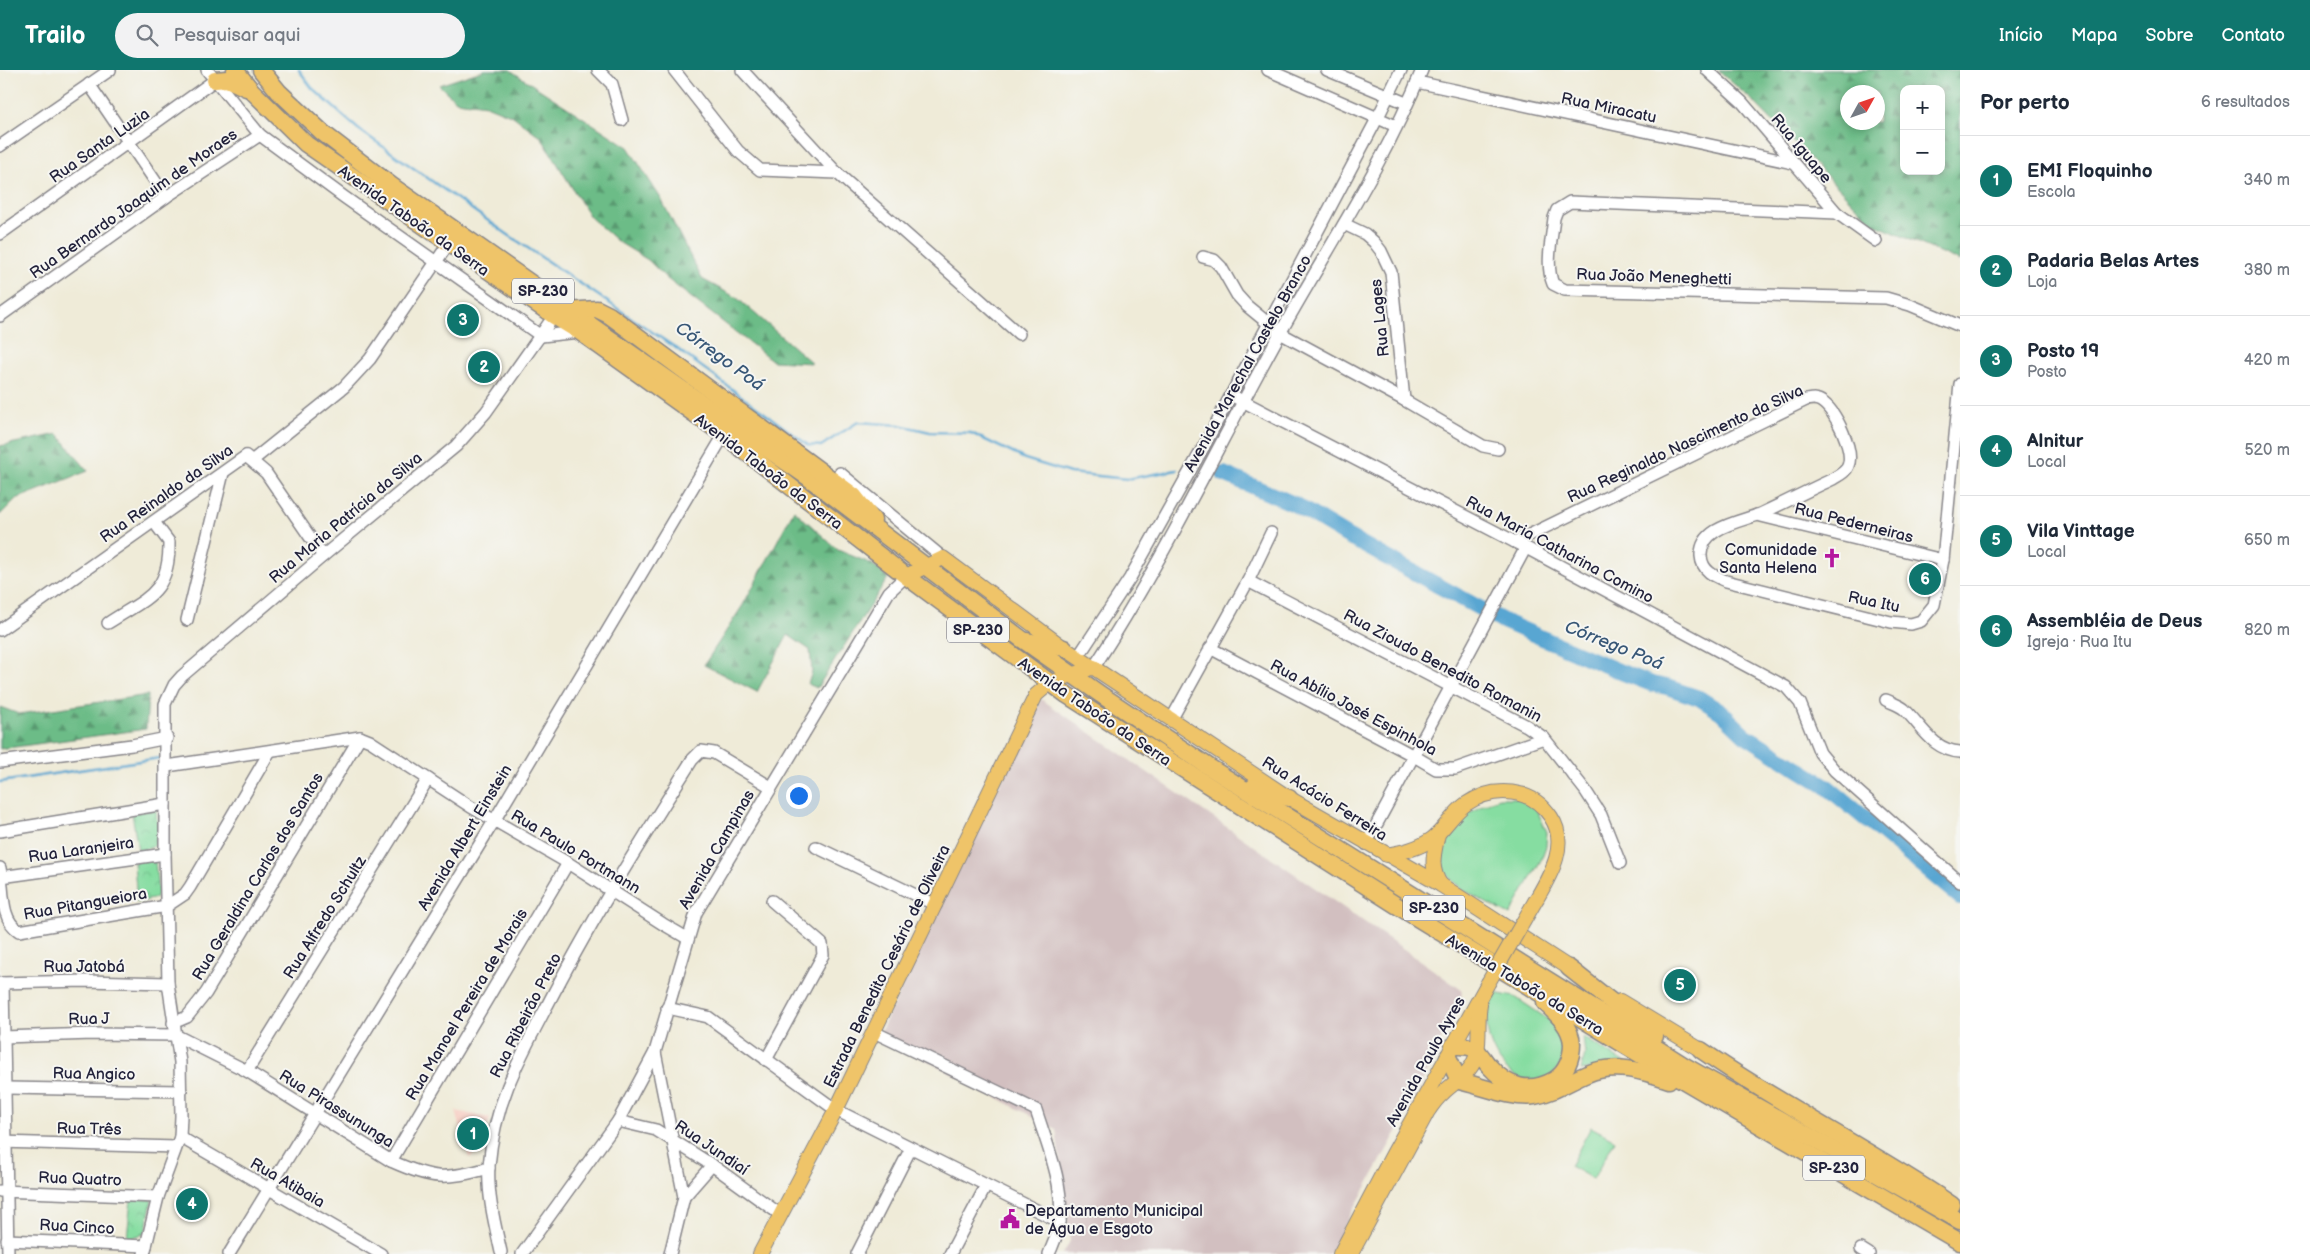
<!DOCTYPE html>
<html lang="pt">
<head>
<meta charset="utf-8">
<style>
	body { margin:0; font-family:"Balsamiq Sans",sans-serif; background:#f2f2f3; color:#1f2937 }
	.controls { position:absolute; right:15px; top:15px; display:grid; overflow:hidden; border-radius:10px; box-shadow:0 2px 8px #0003 }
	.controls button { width:45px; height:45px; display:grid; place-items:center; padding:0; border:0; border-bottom:1px solid #e0e1e3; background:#fff; color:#1f2937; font:25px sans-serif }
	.compass { position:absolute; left:1840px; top:15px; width:45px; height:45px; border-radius:50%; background:#fff; box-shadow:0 2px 8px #0003; rotate:50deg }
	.you { position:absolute; left:798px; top:725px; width:18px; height:18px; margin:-12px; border:4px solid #fff; border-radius:50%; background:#1a73e8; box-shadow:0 0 0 8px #1a73e833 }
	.badge { display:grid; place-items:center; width:32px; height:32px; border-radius:50%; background:#0f766e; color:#fff; font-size:16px; font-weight:700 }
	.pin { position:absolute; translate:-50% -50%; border:2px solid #fff; box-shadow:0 1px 5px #0006 }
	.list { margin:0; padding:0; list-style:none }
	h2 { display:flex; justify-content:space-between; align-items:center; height:65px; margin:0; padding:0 20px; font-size:21px }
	h2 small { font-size:16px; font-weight:400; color:#747a83 }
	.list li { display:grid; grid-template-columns:32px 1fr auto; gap:15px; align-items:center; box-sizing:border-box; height:90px; padding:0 20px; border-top:1px solid #e0e1e3 }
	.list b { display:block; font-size:19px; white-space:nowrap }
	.list p { margin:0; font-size:16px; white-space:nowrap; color:#747a83 }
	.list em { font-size:16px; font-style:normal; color:#747a83 }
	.icon { flex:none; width:28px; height:28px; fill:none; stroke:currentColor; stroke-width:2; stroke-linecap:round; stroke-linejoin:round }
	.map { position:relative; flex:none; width:1960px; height:1184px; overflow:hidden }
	header { display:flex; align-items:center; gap:30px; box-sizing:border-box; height:70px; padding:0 25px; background:#0f766e; color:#fff }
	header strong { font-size:24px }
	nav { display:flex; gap:28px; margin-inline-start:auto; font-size:18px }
	.search { width:350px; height:45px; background:#f2f2f3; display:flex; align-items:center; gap:12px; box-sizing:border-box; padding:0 18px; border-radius:28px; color:#747a83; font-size:19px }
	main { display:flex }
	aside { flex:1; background:#fff }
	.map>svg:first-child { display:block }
</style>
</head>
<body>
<header>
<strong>Trailo</strong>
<div class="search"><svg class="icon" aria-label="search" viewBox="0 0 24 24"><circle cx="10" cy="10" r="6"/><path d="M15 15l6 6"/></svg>Pesquisar aqui</div>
<nav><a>Início</a><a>Mapa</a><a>Sobre</a><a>Contato</a></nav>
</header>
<main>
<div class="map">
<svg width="1960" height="1184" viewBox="0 0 1960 1184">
	<defs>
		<pattern id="forest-firs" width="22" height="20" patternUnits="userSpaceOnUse" patternTransform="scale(1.25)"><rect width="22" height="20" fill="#6cbc87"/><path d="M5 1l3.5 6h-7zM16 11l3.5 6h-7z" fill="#589870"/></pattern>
		<pattern id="park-crowns" width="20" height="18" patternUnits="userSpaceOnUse" patternTransform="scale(1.25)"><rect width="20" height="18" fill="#86dda1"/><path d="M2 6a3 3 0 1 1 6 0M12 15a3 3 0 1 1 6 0" fill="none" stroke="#73bd8c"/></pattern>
	</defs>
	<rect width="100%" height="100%" fill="#f6f6f2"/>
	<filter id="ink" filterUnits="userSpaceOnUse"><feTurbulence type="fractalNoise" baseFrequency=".02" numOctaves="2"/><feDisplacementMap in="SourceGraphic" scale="10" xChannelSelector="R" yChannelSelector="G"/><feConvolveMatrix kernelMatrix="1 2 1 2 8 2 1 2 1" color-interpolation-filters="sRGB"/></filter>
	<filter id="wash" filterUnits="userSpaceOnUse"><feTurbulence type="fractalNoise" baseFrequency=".0096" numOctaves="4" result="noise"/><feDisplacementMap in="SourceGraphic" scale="20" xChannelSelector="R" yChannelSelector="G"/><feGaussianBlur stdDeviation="1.12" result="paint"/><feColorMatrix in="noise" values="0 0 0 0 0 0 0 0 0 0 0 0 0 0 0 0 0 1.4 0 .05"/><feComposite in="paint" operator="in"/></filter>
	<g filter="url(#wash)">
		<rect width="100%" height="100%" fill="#efebd8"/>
		<path fill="#f7d1c7" d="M456 1041 490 1048 479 1080 469 1088Z"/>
		<path fill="#d2bfc0" d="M1041 629 1405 880 1463 921 1410 1038 1329 1184H1063L1070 1171 1056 1059 879 965Z"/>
		<g fill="#86dda1" stroke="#54806e">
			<path d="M1499 728H1520L1535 736 1547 762 1546 776 1541 790 1510 845C1491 835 1461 822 1448 806 1443 800 1442 791 1443 784 1447 752 1473 739 1499 728Z"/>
			<path d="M1494 923 1515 927 1555 954 1562 965 1564 972V986L1558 999 1544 1011C1536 1010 1524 1011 1517 1007 1490 992 1478 949 1494 923Z"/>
			<path d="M1583 967 1625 993 1581 1001 1585 984Z"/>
			<path d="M1591 1057 1615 1070 1593 1109 1570 1096Z"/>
		</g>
		<g fill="url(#forest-firs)" stroke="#476f61" fill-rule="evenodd">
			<path d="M485 0H510L628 77 660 127 702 209 737 228 812 293 773 291 666 208 648 190 617 171 590 147 541 67 513 46 486 35 456 31 439 15Z"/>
			<path d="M1718 0H1960V191L1874 154 1753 31ZM1904 19H1941V101H1904ZM1878 22V52H1848V22Z"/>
			<path d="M58 364 88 401 16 429 0 445V376Z"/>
			<path d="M794 440 838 480 872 494 888 508 817 618 808 614 812 602 810 580 788 565 757 622 704 595 743 535Z"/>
			<path d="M148 625 146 659 0 679V637L19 644Z"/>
		</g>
		<g fill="url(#park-crowns)" stroke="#54806e">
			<path d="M156 740 158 762 155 775 150 778 138 780 132 743Z"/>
			<path d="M155 789 158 823 155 828 137 833 134 792Z"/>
			<path d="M131 1129 152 1130 145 1164 127 1168Z"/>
		</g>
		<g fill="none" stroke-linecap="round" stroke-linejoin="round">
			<g stroke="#59a6d2" stroke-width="2.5">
				<path d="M299 0 312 18 358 59 507 164 676 278 808 375 821 376 858 352 900 355 930 362 971 363 1025 389 1070 403 1127 409 1177 400"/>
				<path d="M0 712 160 688"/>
			</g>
			<path stroke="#59a6d2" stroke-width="16" d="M1224 404 1294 434 1349 467 1505 552 1621 602 1652 614 1667 617 1699 628 1721 642 1745 665 1826 716 1960 827"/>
		</g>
	</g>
	<g filter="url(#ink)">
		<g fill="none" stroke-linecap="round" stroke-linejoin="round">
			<defs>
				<g id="minor">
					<path d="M207 0 260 65 344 127 541 266"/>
					<path d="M598 0 612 14 622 50"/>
					<path d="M674 0 738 81 760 100 837 103"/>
					<path d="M742 0 837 103 1019 264"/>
					<path d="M1268 0 1396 56"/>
					<path d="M1327 0 1406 33"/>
					<path d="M1707 0 1742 32 1837 143 1876 171"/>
					<path d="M1417 12 1793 93"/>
					<path d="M89 14 166 127"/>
					<path d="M0 76 110 0"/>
					<path d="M1837 143 1570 132 1557 140 1554 148C1552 168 1545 194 1553 214L1565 220 1886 228 1910 235 1960 256"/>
					<path d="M1344 154 1365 164 1374 172 1381 181 1391 202 1404 330"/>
					<path d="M0 164 215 10"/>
					<path d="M1203 187 1214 190 1221 197 1237 225 1247 236 1280 263 1404 330 1483 376 1498 379"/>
					<path d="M0 246 166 127 260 65"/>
					<path d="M541 266 580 262"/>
					<path d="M1231 325 1515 472 1786 617 1800 633 1820 683 1835 701 1960 812"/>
					<path d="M253 390 344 317 370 289 453 167"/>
					<path d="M840 403 943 488"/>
					<path d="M1757 445 1943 490"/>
					<path d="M1515 472 1806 330C1812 329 1817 328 1822 332 1835 340 1855 381 1848 396 1846 402 1839 405 1833 409 1809 420 1784 433 1760 444 1740 452 1700 457 1701 486 1702 501 1714 506 1726 511L1891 552 1911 554 1921 551 1934 535 1943 490 1960 314"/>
					<path d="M1248 511 1527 656 1544 668 1585 720 1601 745 1620 793"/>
					<path d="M187 550 223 403"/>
					<path d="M108 553C146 528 170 524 169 472L154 452"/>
					<path d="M0 560 246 386 266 403 323 486"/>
					<path d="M1210 578 1414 686 1436 699H1455L1544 668"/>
					<path d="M1078 587 1130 508 1204 376 1378 47 1401 0"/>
					<path d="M1094 597C1163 492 1217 377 1278 267 1327 179 1385 93 1422 0"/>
					<path d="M1886 630C1892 633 1899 635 1904 639 1922 656 1932 680 1960 682"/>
					<path d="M1171 650 1248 511 1271 463"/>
					<path d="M0 692 132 675 167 668"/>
					<path d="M167 696 360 667 370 671 471 737 568 793 663 854 687 868"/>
					<path d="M0 761 165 734"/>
					<path d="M1366 774 1525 479"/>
					<path d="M816 777 936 835"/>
					<path d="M0 798C4 821 0 849 19 861L167 836 185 824 190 817 270 681"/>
					<path d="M1 807 165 784"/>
					<path d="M0 913 85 911 168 913"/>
					<path d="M3 913 8 1184"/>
					<path d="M667 938 708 947 836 1040 1060 1152"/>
					<path d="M173 953 187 947 206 923 360 667"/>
					<path d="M874 962 1036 1040C1047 1075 1064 1113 1060 1151 1059 1162 1053 1174 1049 1184"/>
					<path d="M3 967 93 964 175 965 247 1001 391 1091C433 1110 445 1110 489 1098"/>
					<path d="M655 982 684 1127 670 1184"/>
					<path d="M766 990 823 885 822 874 772 831"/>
					<path d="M247 1001 428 709"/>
					<path d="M6 1018 181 1021"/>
					<path d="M618 1051 656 1060 712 1095 781 1145"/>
					<path d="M180 1067 381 1184"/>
					<path d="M0 1072 176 1077"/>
					<path d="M391 1091 568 793"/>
					<path d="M0 1121 158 1127"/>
					<path d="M684 1127 712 1095"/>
					<path d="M7 1170 146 1176"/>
					<path d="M1861 1179 1869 1184"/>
					<path d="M501 1182C495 1155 487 1124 489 1096 494 1033 519 989 548 934 591 850 642 770 692 690L701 681 714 683 771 717"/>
					<path d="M144 1184 158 1127 180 1067 181 1046 180 992 168 913 165 784V634L174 615 182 606 323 486 456 376 486 342 554 246"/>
					<path d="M229 1184 494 751 724 365"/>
					<path d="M522 1184 618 1051 655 982 696 843 889 522 906 506"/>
					<path d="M857 1184 911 1078"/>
					<path d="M950 1184 986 1116"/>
				</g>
				<g id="major">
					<path d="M906 506 943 488 1064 578 1289 728 1441 815 1577 903"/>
					<path d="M1438 764C1434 783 1429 798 1441 815"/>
					<path d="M1386 785C1402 782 1418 779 1432 769 1445 759 1453 743 1466 734 1494 715 1532 718 1551 747 1569 774 1551 804 1537 828"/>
					<path d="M1620 931 1701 980"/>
					<path d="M760 1184 836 1040 1036 625 1050 613 1094 597"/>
					<path d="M1340 1184 1393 1084 1488 913"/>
					<path d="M1351 1184 1428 1041C1432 1035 1437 1028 1443 1023 1455 1011 1474 1002 1477 982 1480 966 1477 951 1480 935"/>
				</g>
				<g id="highway">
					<path d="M235 0 252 21 306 74 554 246 580 262 724 365 906 506 1067 625 1396 835 1662 998 1960 1172"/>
					<path d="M261 0 279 22 323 63 392 116 809 408 1023 570 1100 624 1209 697 1685 996 1960 1151"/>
					<path d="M215 10 227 9 246 18"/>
					<path d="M566 241 597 239 609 245 854 426 873 450"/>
					<path d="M1027 571 1064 578"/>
					<path d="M1253 717 1289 728"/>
					<path d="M1569 898 1655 966"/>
					<path d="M1453 976C1461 976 1468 975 1475 979 1481 984 1485 992 1490 997 1508 1017 1529 1024 1554 1010 1566 1003 1572 988 1572 974 1571 957 1557 944 1545 933"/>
					<path d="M1701 980C1782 1036 1871 1080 1952 1135"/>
					<path d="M1448 987 1459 1011C1482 1016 1512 1029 1534 1026 1553 1023 1570 1011 1587 1004 1614 992 1643 1001 1669 1010"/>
				</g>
			</defs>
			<use href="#minor" stroke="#88868a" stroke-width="14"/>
			<use href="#major" stroke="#88868a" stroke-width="16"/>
			<use href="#highway" stroke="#88868a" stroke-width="19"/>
			<use href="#minor" stroke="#fff" stroke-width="11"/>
			<use href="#major" stroke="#efc469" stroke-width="14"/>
			<use href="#highway" stroke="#efc469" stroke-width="16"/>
			<defs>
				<path id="major-bridge" d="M1488 913 1537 828"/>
			</defs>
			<use href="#major-bridge" stroke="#88868a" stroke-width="16" stroke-linecap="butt"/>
			<use href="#major-bridge" stroke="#efc469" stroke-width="14"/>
		</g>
	</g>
	<defs>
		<symbol id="church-bare" viewBox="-9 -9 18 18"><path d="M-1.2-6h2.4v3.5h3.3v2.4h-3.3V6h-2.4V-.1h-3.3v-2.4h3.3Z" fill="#b5179e" stroke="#f6f6f2" stroke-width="2.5" paint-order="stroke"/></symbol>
		<symbol id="civic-bare" viewBox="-9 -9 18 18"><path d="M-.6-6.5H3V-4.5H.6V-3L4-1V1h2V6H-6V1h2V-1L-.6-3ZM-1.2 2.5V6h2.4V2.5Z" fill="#b5179e" stroke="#f6f6f2" stroke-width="2.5" paint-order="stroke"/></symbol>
	</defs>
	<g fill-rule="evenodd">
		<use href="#church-bare" x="1818" y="474" width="28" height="28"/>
		<use href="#civic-bare" x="996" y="1135" width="28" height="28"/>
	</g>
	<g text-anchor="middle" stroke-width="4" stroke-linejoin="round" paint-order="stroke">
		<g fill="#f6f6f2" stroke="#626272" stroke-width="1">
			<rect x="512" y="208.5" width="62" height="25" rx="4"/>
			<rect x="947" y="547.5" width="62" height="25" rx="4"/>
			<rect x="1403" y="825.5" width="62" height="25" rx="4"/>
			<rect x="1803" y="1085.5" width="62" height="25" rx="4"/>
		</g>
		<g font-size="15" font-weight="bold" fill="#22223b">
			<text x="543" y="226">SP-230</text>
			<text x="978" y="565">SP-230</text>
			<text x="1434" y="843">SP-230</text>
			<text x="1834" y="1103">SP-230</text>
		</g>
		<g font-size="16" fill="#22223b" stroke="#f6f6f2">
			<text transform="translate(1609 37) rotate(12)" y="6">Rua Miracatu</text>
			<text transform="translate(99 75) rotate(-35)" y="6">Rua Santa Luzia</text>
			<text transform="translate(1802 78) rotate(50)" y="6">Rua Iguape</text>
			<text transform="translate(133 133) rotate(-35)" y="6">Rua Bernardo Joaquim de Moraes</text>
			<text transform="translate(414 150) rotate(35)" y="6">Avenida Taboão da Serra</text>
			<text transform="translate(1654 206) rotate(2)" y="6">Rua João Meneghetti</text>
			<text transform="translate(1379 248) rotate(-96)" y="6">Rua Lages</text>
			<text transform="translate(1247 293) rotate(-61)" y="6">Avenida Marechal Castelo Branco</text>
			<text transform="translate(1685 373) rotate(-25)" y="6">Rua Reginaldo Nascimento da Silva</text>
			<text transform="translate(769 401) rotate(37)" y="6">Avenida Taboão da Serra</text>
			<text transform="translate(166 423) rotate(-35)" y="6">Rua Reinaldo da Silva</text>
			<text transform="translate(345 447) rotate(-40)" y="6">Rua Maria Patrícia da Silva</text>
			<text transform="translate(1854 452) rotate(14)" y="6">Rua Pederneiras</text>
			<text transform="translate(1560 479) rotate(28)" y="6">Rua Maria Catharina Comino</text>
			<text transform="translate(1874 531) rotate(12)" y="6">Rua Itu</text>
			<text transform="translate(1443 595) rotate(28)" y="6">Rua Zioudo Benedito Romanin</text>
			<text transform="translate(1354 637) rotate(28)" y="6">Rua Abílio José Espinhola</text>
			<text transform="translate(1095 641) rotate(34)" y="6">Avenida Taboão da Serra</text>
			<text transform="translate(1325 728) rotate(32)" y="6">Rua Acácio Ferreira</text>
			<text transform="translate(464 767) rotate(-59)" y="6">Avenida Albert Einstein</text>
			<text transform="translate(81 779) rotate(-8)" y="6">Rua Laranjeira</text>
			<text transform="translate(716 779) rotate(-60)" y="6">Avenida Campinas</text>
			<text transform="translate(576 781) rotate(31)" y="6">Rua Paulo Portmann</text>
			<text transform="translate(257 806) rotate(-59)" y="6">Rua Geraldina Carlos dos Santos</text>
			<text transform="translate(85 833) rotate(-10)" y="6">Rua Pitangueiora</text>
			<text transform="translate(324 847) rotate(-58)" y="6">Rua Alfredo Schultz</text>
			<text x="84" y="902">Rua Jatobá</text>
			<text transform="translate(886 896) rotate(-64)" y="6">Estrada Benedito Cesário de Oliveira</text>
			<text transform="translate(1525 914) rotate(31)" y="6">Avenida Taboão da Serra</text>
			<text transform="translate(466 934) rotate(-59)" y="6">Rua Manoel Pereira de Morais</text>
			<text transform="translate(525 945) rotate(-63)" y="6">Rua Ribeirão Preto</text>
			<text transform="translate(89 948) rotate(-1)" y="6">Rua J</text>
			<text transform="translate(1425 991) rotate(-61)" y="6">Avenida Paulo Ayres</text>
			<text transform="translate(94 1003) rotate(1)" y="6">Rua Angico</text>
			<text transform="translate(337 1038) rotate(32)" y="6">Rua Pirassununga</text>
			<text transform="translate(89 1058) rotate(1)" y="6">Rua Três</text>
			<text transform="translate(712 1077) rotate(34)" y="6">Rua Jundiaí</text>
			<text transform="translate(80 1108) rotate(2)" y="6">Rua Quatro</text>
			<text transform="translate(288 1112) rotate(30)" y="6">Rua Atibaia</text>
			<text transform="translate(77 1156) rotate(3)" y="6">Rua Cinco</text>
		</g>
		<g font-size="16" fill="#22223b" stroke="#f6f6f2" text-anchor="end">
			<text x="1817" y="485">Comunidade<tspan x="1817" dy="18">Santa Helena</tspan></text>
			<text x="1025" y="1146" text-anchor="start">Departamento Municipal<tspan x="1025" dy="18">de Água e Esgoto</tspan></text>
		</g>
		<g font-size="18" font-style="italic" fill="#385777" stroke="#f6f6f2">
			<text transform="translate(720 286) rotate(36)" y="6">Córrego Poá</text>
			<text transform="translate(1614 575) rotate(22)" y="6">Córrego Poá</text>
		</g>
	</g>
</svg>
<div class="controls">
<button>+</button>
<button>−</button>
</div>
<svg class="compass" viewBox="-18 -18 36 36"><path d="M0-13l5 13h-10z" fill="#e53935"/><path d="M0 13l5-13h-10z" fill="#747a83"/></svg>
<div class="you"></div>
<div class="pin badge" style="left:473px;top:1064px">1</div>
<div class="pin badge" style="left:484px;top:297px">2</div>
<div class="pin badge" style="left:463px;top:250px">3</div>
<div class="pin badge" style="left:192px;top:1134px">4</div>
<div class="pin badge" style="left:1680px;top:915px">5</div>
<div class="pin badge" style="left:1925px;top:509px">6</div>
</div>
<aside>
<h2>Por perto<small>6 resultados</small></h2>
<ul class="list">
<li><span class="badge">1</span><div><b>EMI Floquinho</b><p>Escola</p></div><em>340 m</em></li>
<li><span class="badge">2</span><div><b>Padaria Belas Artes</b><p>Loja</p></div><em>380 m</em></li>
<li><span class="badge">3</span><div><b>Posto 19</b><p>Posto</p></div><em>420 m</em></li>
<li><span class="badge">4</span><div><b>Alnitur</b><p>Local</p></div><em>520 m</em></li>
<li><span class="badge">5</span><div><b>Vila Vinttage</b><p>Local</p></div><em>650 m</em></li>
<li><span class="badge">6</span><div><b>Assembléia de Deus</b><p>Igreja · Rua Itu</p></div><em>820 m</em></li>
</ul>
</aside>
</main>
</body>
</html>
